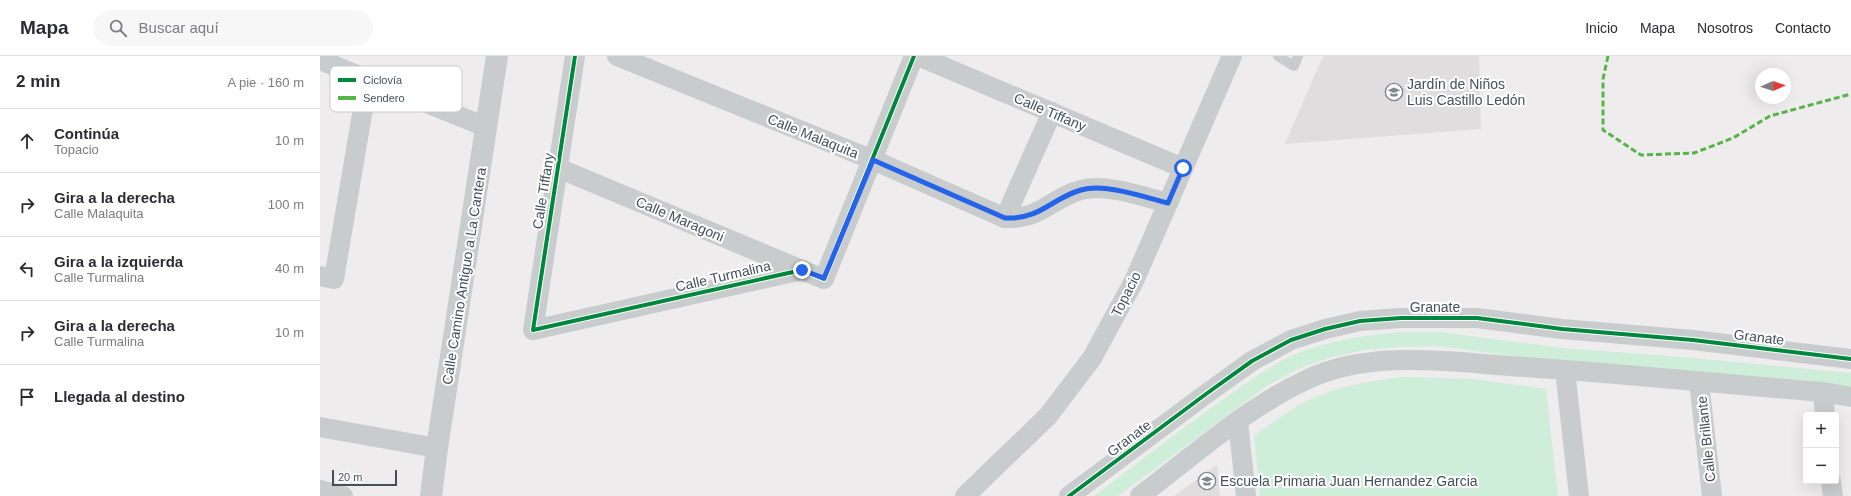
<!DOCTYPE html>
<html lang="es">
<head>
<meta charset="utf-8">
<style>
	body { margin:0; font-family:Arial,sans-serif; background:#f7f7f7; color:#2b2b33 }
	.controls { position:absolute; right:12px; bottom:12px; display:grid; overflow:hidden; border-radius:4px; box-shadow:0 4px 16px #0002 }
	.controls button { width:36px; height:36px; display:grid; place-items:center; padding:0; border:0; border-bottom:1px solid #e1e1e2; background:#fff; color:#2b2b33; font:20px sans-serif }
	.compass { position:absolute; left:1435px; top:12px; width:36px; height:36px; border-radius:50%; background:#fff; box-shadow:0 4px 16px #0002; rotate:87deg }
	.scale { position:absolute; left:12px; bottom:10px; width:65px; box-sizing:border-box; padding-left:4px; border:2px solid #43505a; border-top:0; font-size:11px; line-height:14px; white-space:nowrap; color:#43505a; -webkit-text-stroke:3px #fff; paint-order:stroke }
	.stop { position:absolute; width:12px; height:12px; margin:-9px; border:3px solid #2563eb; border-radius:50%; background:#fff }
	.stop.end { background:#2563eb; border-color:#fff; box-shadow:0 1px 4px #0008 }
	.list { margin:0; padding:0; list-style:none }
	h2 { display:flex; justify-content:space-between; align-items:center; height:52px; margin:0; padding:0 16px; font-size:17px }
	h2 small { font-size:13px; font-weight:400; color:#7c7c81 }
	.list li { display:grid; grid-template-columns:26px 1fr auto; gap:12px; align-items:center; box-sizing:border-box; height:64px; padding:0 16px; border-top:1px solid #e1e1e2 }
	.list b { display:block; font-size:15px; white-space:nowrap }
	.list p { margin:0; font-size:13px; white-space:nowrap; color:#7c7c81 }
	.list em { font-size:13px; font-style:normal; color:#7c7c81 }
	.icon { flex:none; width:22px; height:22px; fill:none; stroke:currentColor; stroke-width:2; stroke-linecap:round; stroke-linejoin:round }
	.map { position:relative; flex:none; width:1531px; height:440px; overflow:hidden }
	header { display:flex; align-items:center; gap:24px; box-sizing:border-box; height:56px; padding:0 20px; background:#fff; border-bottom:1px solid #e1e1e2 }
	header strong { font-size:19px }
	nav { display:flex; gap:22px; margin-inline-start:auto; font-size:14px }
	.search { width:280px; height:36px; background:#f7f7f7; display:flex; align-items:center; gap:10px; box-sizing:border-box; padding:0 14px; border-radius:22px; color:#7c7c81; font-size:15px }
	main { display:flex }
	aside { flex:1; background:#fff }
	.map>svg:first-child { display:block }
</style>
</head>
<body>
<header>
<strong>Mapa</strong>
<div class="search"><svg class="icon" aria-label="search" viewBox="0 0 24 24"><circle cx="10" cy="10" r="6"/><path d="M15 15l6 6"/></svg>Buscar aquí</div>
<nav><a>Inicio</a><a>Mapa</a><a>Nosotros</a><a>Contacto</a></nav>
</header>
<main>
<aside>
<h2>2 min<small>A pie · 160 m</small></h2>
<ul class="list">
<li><svg class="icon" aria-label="ahead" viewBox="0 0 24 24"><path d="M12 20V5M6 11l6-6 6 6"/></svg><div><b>Continúa</b><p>Topacio</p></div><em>10 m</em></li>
<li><svg class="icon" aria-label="right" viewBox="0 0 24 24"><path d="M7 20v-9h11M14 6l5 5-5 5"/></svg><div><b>Gira a la derecha</b><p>Calle Malaquita</p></div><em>100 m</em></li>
<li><svg class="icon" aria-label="left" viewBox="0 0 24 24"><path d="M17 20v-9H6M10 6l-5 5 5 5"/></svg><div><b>Gira a la izquierda</b><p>Calle Turmalina</p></div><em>40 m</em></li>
<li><svg class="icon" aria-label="right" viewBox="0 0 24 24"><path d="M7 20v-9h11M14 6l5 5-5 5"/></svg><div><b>Gira a la derecha</b><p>Calle Turmalina</p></div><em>10 m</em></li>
<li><svg class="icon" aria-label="arrive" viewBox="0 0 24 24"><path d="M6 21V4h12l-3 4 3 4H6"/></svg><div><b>Llegada al destino</b></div></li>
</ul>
</aside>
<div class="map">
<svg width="1531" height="440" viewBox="0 0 1531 440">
	<rect width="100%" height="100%" fill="#eeecec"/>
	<g fill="#dfddde">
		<path d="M1003 0H1159L1161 73 965 88Z"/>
		<path d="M897 409 900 440H854Z"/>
	</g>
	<g fill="#cfeed9">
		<path d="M1082 276H1120L1243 292 1375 302 1531 317V331L1241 307 1119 290 1082 291 1044 294 1013 301 982 311 947 330 798 440H774C818 407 862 372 908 340 930 325 953 307 978 297 1012 284 1046 279 1082 276Z"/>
		<path d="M1083 321 1154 323 1226 333 1238 440H940L934 380C950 369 967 355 985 346 1016 330 1049 325 1083 321Z"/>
	</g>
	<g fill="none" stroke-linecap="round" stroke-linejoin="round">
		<path stroke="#c8cccd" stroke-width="10" d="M958 0 974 10 978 0"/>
		<g stroke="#c8cccd" stroke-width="20">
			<path d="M255 0 213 274 482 214 504 223 594 0"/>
			<path d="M297 0 553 104 685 162C720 164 731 142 761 134 785 127 824 141 848 147"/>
			<path d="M598 0 863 112"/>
			<path d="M0 4 166 71"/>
			<path d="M238 112 482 214"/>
			<path d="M685 162 732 56"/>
			<path d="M0 220 14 223 48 23"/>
			<path d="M1245 314 1259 440"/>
			<path d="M1379 326 1392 440"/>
			<path d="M1503 336 1505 359"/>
			<path d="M918 365 926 440"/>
			<path d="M0 371 117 392"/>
			<path d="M1511 425 1513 440"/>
			<path d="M0 434 23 440"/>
			<path d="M645 440 728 360 772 302 814 225 912 0"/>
			<path d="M749 440 886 338 932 305 971 284 1005 273 1040 265 1081 262H1157L1242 273 1373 284 1531 303"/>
			<path d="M820 440C873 400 926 352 986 324 1052 292 1136 307 1205 311 1305 318 1404 328 1503 336L1531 341"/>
		</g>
		<path stroke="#c8cccd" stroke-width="22" d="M111 440 117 392 177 0"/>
		<path stroke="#57b448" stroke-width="3" stroke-dasharray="6 3" stroke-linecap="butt" d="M1288 0 1283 23V74L1321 99 1374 97 1413 82 1450 60 1531 38"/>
		<defs>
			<g id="cycleway">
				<path d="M255 0 213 274 482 214 504 223 594 0"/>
				<path d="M749 440 886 338 932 305 971 284 1005 273 1040 265 1081 262H1157L1242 273 1373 284 1531 303"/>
			</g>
		</defs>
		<use href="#cycleway" stroke="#fff" stroke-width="6"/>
		<use href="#cycleway" stroke="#00873e" stroke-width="4"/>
	</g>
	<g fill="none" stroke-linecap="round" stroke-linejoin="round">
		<path stroke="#2563eb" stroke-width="5" d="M482 214 504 222 553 104 685 162C720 164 732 142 761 134 785 127 824 141 848 147L863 112"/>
	</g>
	<defs>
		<symbol id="school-ring" viewBox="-11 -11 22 22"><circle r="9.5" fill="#fff" stroke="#7f878d" stroke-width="1.5"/><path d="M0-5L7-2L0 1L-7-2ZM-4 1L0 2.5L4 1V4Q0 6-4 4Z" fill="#7f878d"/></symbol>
	</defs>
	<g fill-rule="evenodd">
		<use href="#school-ring" x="1064" y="26" width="20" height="20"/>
		<use href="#school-ring" x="877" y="415" width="20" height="20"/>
	</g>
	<g text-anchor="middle" stroke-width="4" stroke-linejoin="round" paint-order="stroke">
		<g font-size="14" fill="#43505a" stroke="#fff" text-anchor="start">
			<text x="1087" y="33">Jardín de Niños<tspan x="1087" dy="16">Luis Castillo Ledón</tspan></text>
			<text x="900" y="430">Escuela Primaria Juan Hernandez Garcia</text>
		</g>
		<g font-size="14" fill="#43505a" stroke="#fff">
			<text transform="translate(730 56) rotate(23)" y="5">Calle Tiffany</text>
			<text transform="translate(493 80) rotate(22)" y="5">Calle Malaquita</text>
			<text transform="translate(223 135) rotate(-81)" y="5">Calle Tiffany</text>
			<text transform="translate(360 163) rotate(23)" y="5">Calle Maragoni</text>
			<text transform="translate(144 220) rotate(-81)" y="5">Calle Camino Antiguo a La Cantera</text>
			<text transform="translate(403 220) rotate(-13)" y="5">Calle Turmalina</text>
			<text transform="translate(806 238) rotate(-63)" y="5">Topacio</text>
			<text x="1115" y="256">Granate</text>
			<text transform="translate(1439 281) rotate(7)" y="5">Granate</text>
			<text transform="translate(809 382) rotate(-37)" y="5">Granate</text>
			<text transform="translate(1386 383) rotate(-96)" y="5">Calle Brillante</text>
		</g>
	</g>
	<rect x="10" y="10" width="132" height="46" rx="6" fill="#fff" stroke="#c7cace" stroke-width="1"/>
	<rect x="18" y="22" width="18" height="4" fill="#00873e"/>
	<rect x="18" y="40" width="18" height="4" fill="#57b448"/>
	<g font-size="11" fill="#43505a">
		<text x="43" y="28">Ciclovía</text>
		<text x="43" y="46">Sendero</text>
	</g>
</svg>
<div class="controls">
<button>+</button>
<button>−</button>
</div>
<svg class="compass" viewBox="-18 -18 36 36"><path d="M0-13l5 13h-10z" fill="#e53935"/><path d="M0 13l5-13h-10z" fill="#7c7c81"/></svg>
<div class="scale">20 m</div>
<div class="stop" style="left:863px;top:112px"></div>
<div class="stop end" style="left:482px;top:214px"></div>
</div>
</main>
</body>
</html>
